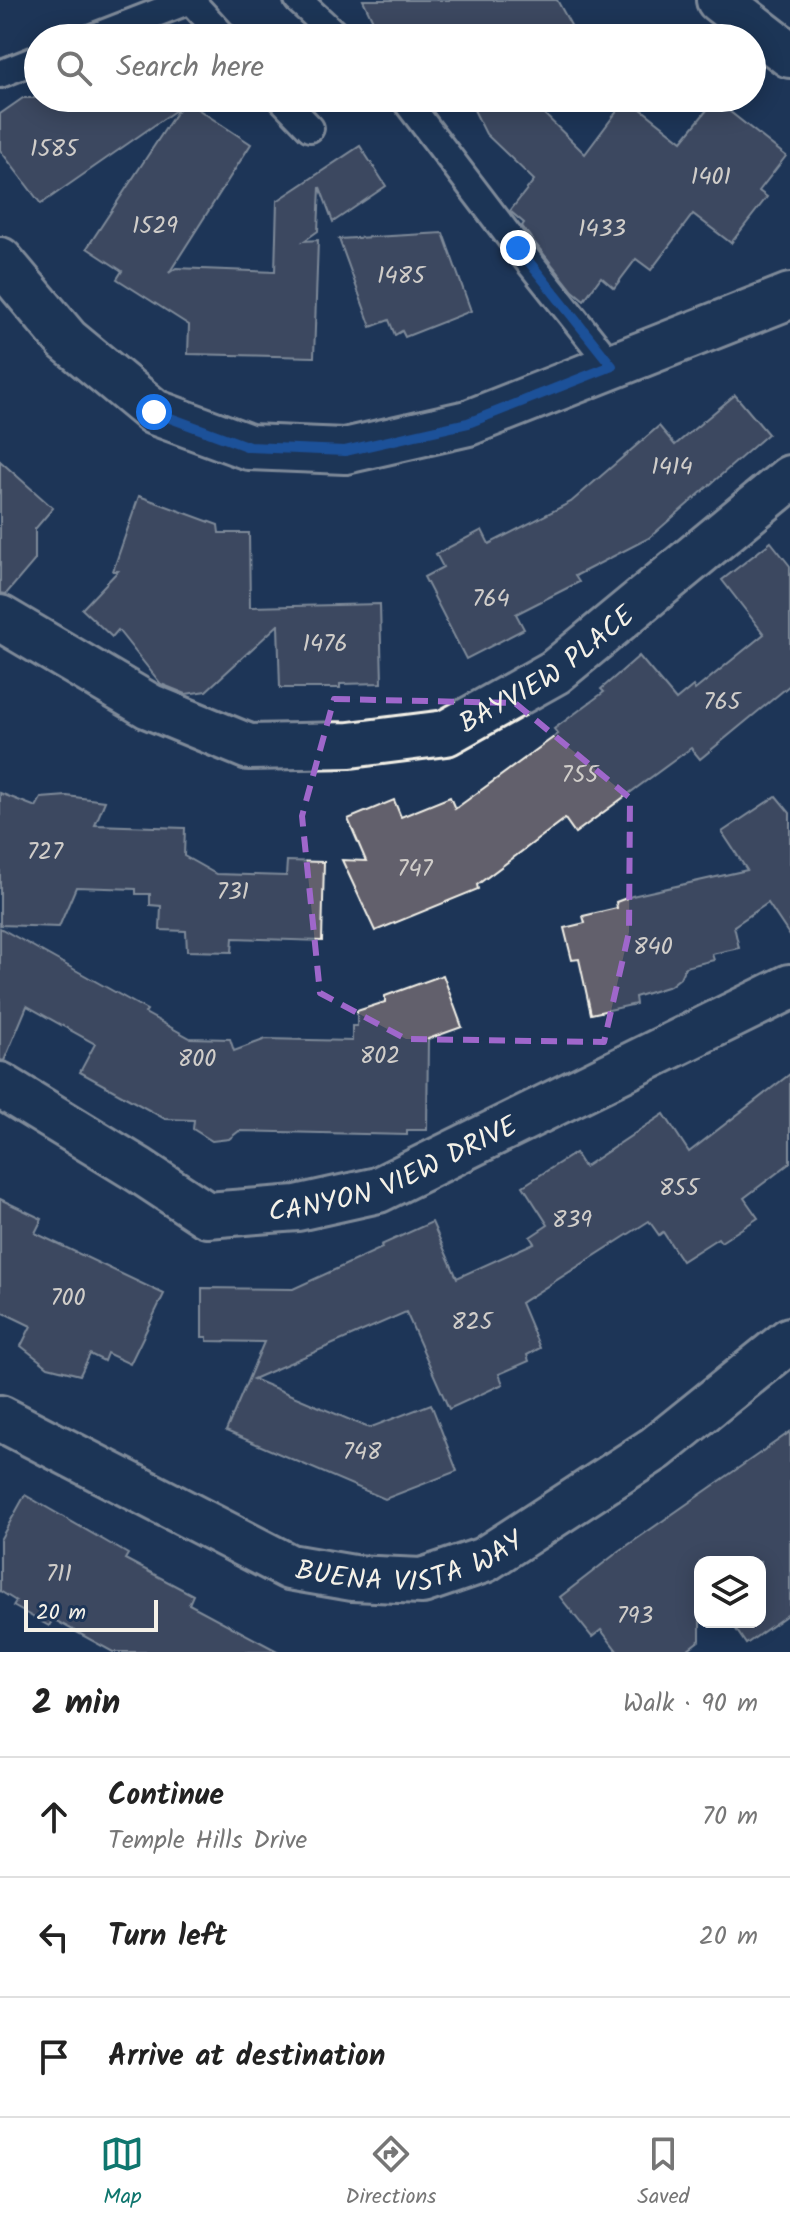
<!DOCTYPE html>
<html lang="en">
<head>
<meta charset="utf-8">
<style>
	body { margin:0; font-family:Kalam,sans-serif; background:#f2f2f2; color:#222 }
	.controls { position:absolute; right:24px; bottom:24px; display:grid; overflow:hidden; border-radius:16px; box-shadow:0 4px 20px #0003 }
	.controls button { width:72px; height:72px; display:grid; place-items:center; padding:0; border:0; border-bottom:2px solid #e0e0e0; background:#fff; color:#222; font:40px sans-serif }
	.scale { position:absolute; left:24px; bottom:20px; width:134px; box-sizing:border-box; padding-left:8px; border:4px solid #f4f1e8; border-top:0; font-size:22px; line-height:28px; white-space:nowrap; color:#f4f1e8; -webkit-text-stroke:6px #1d3557; paint-order:stroke }
	.stop { position:absolute; width:24px; height:24px; margin:-18px; border:6px solid #1a73e8; border-radius:50%; background:#fff }
	.stop.end { background:#1a73e8; border-color:#fff; box-shadow:0 2px 8px #0008 }
	.list { margin:0; padding:0; list-style:none }
	h2 { display:flex; justify-content:space-between; align-items:center; height:104px; margin:0; padding:0 32px; font-size:34px }
	h2 small { font-size:26px; font-weight:400; color:#767676 }
	.list li { display:grid; grid-template-columns:52px 1fr auto; gap:24px; align-items:center; box-sizing:border-box; height:120px; padding:0 32px; border-top:2px solid #e0e0e0 }
	.list b { display:block; font-size:30px; white-space:nowrap }
	.list p { margin:0; font-size:26px; white-space:nowrap; color:#767676 }
	.list em { font-size:26px; font-style:normal; color:#767676 }
	.icon { flex:none; width:44px; height:44px; fill:none; stroke:currentColor; stroke-width:2; stroke-linecap:round; stroke-linejoin:round }
	.map { position:relative; flex:none; width:790px; height:1652px; overflow:hidden }
	.search { position:absolute; background:#fff; box-shadow:0 4px 20px #0003; left:24px; right:24px; top:24px; height:88px; display:flex; align-items:center; gap:20px; box-sizing:border-box; padding:0 28px; border-radius:44px; color:#767676; font-size:30px }
	.sheet { height:464px; background:#fff }
	nav { display:flex; justify-content:space-around; align-items:center; box-sizing:border-box; height:112px; border-top:2px solid #e0e0e0; background:#fff; font-size:22px; color:#767676 }
	nav a { display:grid; justify-items:center; gap:4px }
	nav .on { color:#0f766e }
	.map>svg:first-child { display:block }
</style>
</head>
<body>
<div class="map">
<svg width="790" height="1652" viewBox="0 0 790 1652">
	<rect width="100%" height="100%" fill="#1d3557"/>
	<filter id="ink" filterUnits="userSpaceOnUse"><feTurbulence type="fractalNoise" baseFrequency=".0125" numOctaves="2"/><feDisplacementMap in="SourceGraphic" scale="16" xChannelSelector="R" yChannelSelector="G"/><feConvolveMatrix kernelMatrix="1 2 1 2 8 2 1 2 1" color-interpolation-filters="sRGB"/></filter>
	<g filter="url(#ink)">
		<g fill="#62616c" stroke="#f4f1e8" stroke-width="2">
			<path d="M363 0H557L578 38H381Z"/>
			<path d="M23 98H193L187 102 251 144 169 273 176 268 275 272 277 201 360 146 386 186 333 222 320 187 318 231 304 241 318 240 314 357 188 354 189 325 117 279 122 271 87 248 179 108 41 204 0 150V114Z"/>
			<path d="M468 98H528L585 154 627 98 682 141 715 100 786 156 759 191 767 197 731 243 693 214 651 270 636 259 614 288 601 277 584 300 573 291 531 238 522 226 524 223 510 211 534 180 486 134Z"/>
			<path d="M443 233 471 311 405 337 402 331 395 335 389 320 371 327 339 239Z"/>
			<path d="M735 395 768 434 649 538 575 576 579 582 516 614 524 629 466 659 424 577 443 567 436 554 482 530 489 544 571 502 659 426 675 445Z"/>
			<path d="M0 461 53 508 35 529V560L6 594 0 593Z"/>
			<path d="M139 496 218 525 219 533H249L250 607 380 604 382 683 340 684V688H280L278 625 206 691 186 694 161 684 118 630 112 637 82 609 118 571H113Z"/>
			<path d="M771 542 790 566V685L700 759 691 748 575 833 565 819 477 885 478 889 375 931 342 860 366 861 348 819 394 800 401 817 450 797 455 809 558 734 554 729 604 692 601 689 639 656 676 700 693 686 695 690 764 634 722 580Z"/>
			<path d="M0 793 36 807 41 798 67 796 105 801 95 825 185 828 184 856 216 874 286 876 287 861 324 862 322 941 233 938 232 952 187 951 186 931 160 930 161 906 150 905V894H136V889L76 887 59 927 0 925Z"/>
			<path d="M776 796 790 813V936L768 903 734 926 739 948 712 954 714 960 685 967 680 978 670 986 635 997 636 1004 591 1014 579 959 572 960 564 928 585 923 583 916 617 908 616 902 632 896 747 870 722 832Z"/>
			<path d="M0 928 147 1010 145 1013 190 1038 230 1039 234 1051 266 1039 352 1041V1026H357V1011L385 1002V996L443 975 462 1027 428 1039 427 1130H407V1135L239 1131 229 1139 212 1141 193 1129 194 1120 165 1119 80 1072 95 1044 27 1006 4 1061 0 1060Z"/>
			<path d="M790 1074V1163L744 1198 758 1218 721 1242 718 1238 682 1261 663 1232 659 1235 649 1221 521 1303 540 1348 527 1355 529 1361 499 1374 503 1384 449 1409 406 1312 253 1379 369 1428 431 1404 457 1471 385 1499 226 1431 264 1342 207 1341V1337H202V1288L293 1289 382 1248 381 1245 432 1222 457 1278 534 1243 530 1237 548 1225 523 1186 575 1153 584 1167 664 1114 689 1152Z"/>
			<path d="M0 1199 42 1219 35 1233 164 1294 130 1364 107 1353 104 1361 90 1354 80 1375 48 1367 21 1346 31 1326 0 1311Z"/>
			<path d="M790 1432V1613L746 1644 731 1622H760V1562H700V1640L684 1652H618L601 1630 592 1637 560 1597 618 1552Z"/>
			<path d="M25 1495 128 1554 125 1559 193 1595 189 1604 279 1652H113L53 1619 49 1626 13 1606 16 1601 0 1591V1540Z"/>
		</g>
		<g fill="none" stroke-linecap="round" stroke-linejoin="round">
			<defs>
				<g id="lane">
					<path d="M298 0 339 38"/>
					<path d="M92 38 190 0 225 38"/>
					<path d="M0 74 38 59"/>
					<path d="M281 98 310 128"/>
					<path d="M404 98 518 248 612 366"/>
				</g>
				<g id="street">
					<path d="M719 0 790 55"/>
					<path id="s1" d="M0 618 149 706 249 747 350 745 446 733 555 672 790 478"/>
					<path id="s2" d="M0 1085 139 1170 207 1215 297 1208 378 1190 790 987"/>
					<path id="s3" d="M0 1418 289 1567 353 1578 422 1581 484 1560 656 1448 790 1340"/>
				</g>
				<path id="secondary" d="M0 260 67 340 154 412 249 447 345 451 468 423 790 296"/>
			</defs>
			<use href="#lane" stroke="#f4f1e8" stroke-width="32"/>
			<use href="#street" stroke="#f4f1e8" stroke-width="50"/>
			<use href="#secondary" stroke="#f4f1e8" stroke-width="50"/>
			<use href="#lane" stroke="#1d3557" stroke-width="26"/>
			<use href="#street" stroke="#1d3557" stroke-width="44"/>
			<use href="#secondary" stroke="#1d3557" stroke-width="44"/>
		</g>
	</g>
	<g fill="none" stroke-linecap="round" stroke-linejoin="round" filter="url(#ink)">
		<path stroke="#1a73e8" stroke-width="10" d="M154 412 249 447 345 451 468 423 612 366 518 248"/>
	</g>
	<path d="M0 0H790V1652H0ZM334 699 515 703 630 798 629 932 604 1042 406 1039 320 993 302 816Z" fill="#1d3557" fill-opacity=".55" fill-rule="evenodd"/>
	<path fill="none" stroke="#9f67cb" stroke-width="6" stroke-dasharray="16 10" stroke-linejoin="round" d="M334 699 515 703 630 798 629 932 604 1042 406 1039 320 993 302 816Z"/>
	<g text-anchor="middle" stroke-width="6" stroke-linejoin="round" paint-order="stroke">
		<g font-size="24" fill="#d0cdc9">
			<text x="54" y="156">1585</text>
			<text x="711" y="184">1401</text>
			<text x="155" y="233">1529</text>
			<text x="602" y="236">1433</text>
			<text x="401" y="283">1485</text>
			<text x="672" y="474">1414</text>
			<text x="491" y="606">764</text>
			<text x="325" y="651">1476</text>
			<text x="722" y="709">765</text>
			<text x="580" y="782">755</text>
			<text x="45" y="859">727</text>
			<text x="415" y="876">747</text>
			<text x="233" y="899">731</text>
			<text x="653" y="954">840</text>
			<text x="380" y="1063">802</text>
			<text x="197" y="1066">800</text>
			<text x="679" y="1195">855</text>
			<text x="572" y="1227">839</text>
			<text x="68" y="1305">700</text>
			<text x="472" y="1329">825</text>
			<text x="362" y="1459">748</text>
			<text x="59" y="1581">711</text>
			<text x="635" y="1623">793</text>
		</g>
		<g font-size="28" fill="#f4f1e8" stroke="#1d3557">
			<text dy="10" stroke="none"><textPath href="#s1" startOffset="598">BAYVIEW PLACE</textPath></text>
			<text dy="10" stroke="none"><textPath href="#s2" startOffset="438">CANYON VIEW DRIVE</textPath></text>
			<text dy="10" stroke="none"><textPath href="#s3" startOffset="450">BUENA VISTA WAY</textPath></text>
		</g>
	</g>
</svg>
<div class="controls">
<button><svg class="icon" aria-label="layers" viewBox="0 0 24 24"><path d="M12 4l9 5-9 5-9-5zM3 14l9 5 9-5"/></svg></button>
</div>
<div class="scale">20 m</div>
<div class="stop" style="left:154px;top:412px"></div>
<div class="stop end" style="left:518px;top:248px"></div>
<div class="search"><svg class="icon" aria-label="search" viewBox="0 0 24 24"><circle cx="10" cy="10" r="6"/><path d="M15 15l6 6"/></svg>Search here</div>
</div>
<section class="sheet">
<h2>2 min<small>Walk · 90 m</small></h2>
<ul class="list">
<li><svg class="icon" aria-label="ahead" viewBox="0 0 24 24"><path d="M12 20V5M6 11l6-6 6 6"/></svg><div><b>Continue</b><p>Temple Hills Drive</p></div><em>70 m</em></li>
<li><svg class="icon" aria-label="left" viewBox="0 0 24 24"><path d="M17 20v-9H6M10 6l-5 5 5 5"/></svg><div><b>Turn left</b></div><em>20 m</em></li>
<li><svg class="icon" aria-label="arrive" viewBox="0 0 24 24"><path d="M6 21V4h12l-3 4 3 4H6"/></svg><div><b>Arrive at destination</b></div></li>
</ul>
</section>
<nav>
<a class="on"><svg class="icon" aria-label="map" viewBox="0 0 24 24"><path d="M3 6l6-2 6 2 6-2v14l-6 2-6-2-6 2zM9 4v14M15 6v14"/></svg>Map</a>
<a><svg class="icon" aria-label="directions" viewBox="0 0 24 24"><path d="M12 3l9 9-9 9-9-9zM9 14v-3h6M13 9l2 2-2 2"/></svg>Directions</a>
<a><svg class="icon" aria-label="saved" viewBox="0 0 24 24"><path d="M7 4h10v16l-5-4-5 4z"/></svg>Saved</a>
</nav>
</body>
</html>
